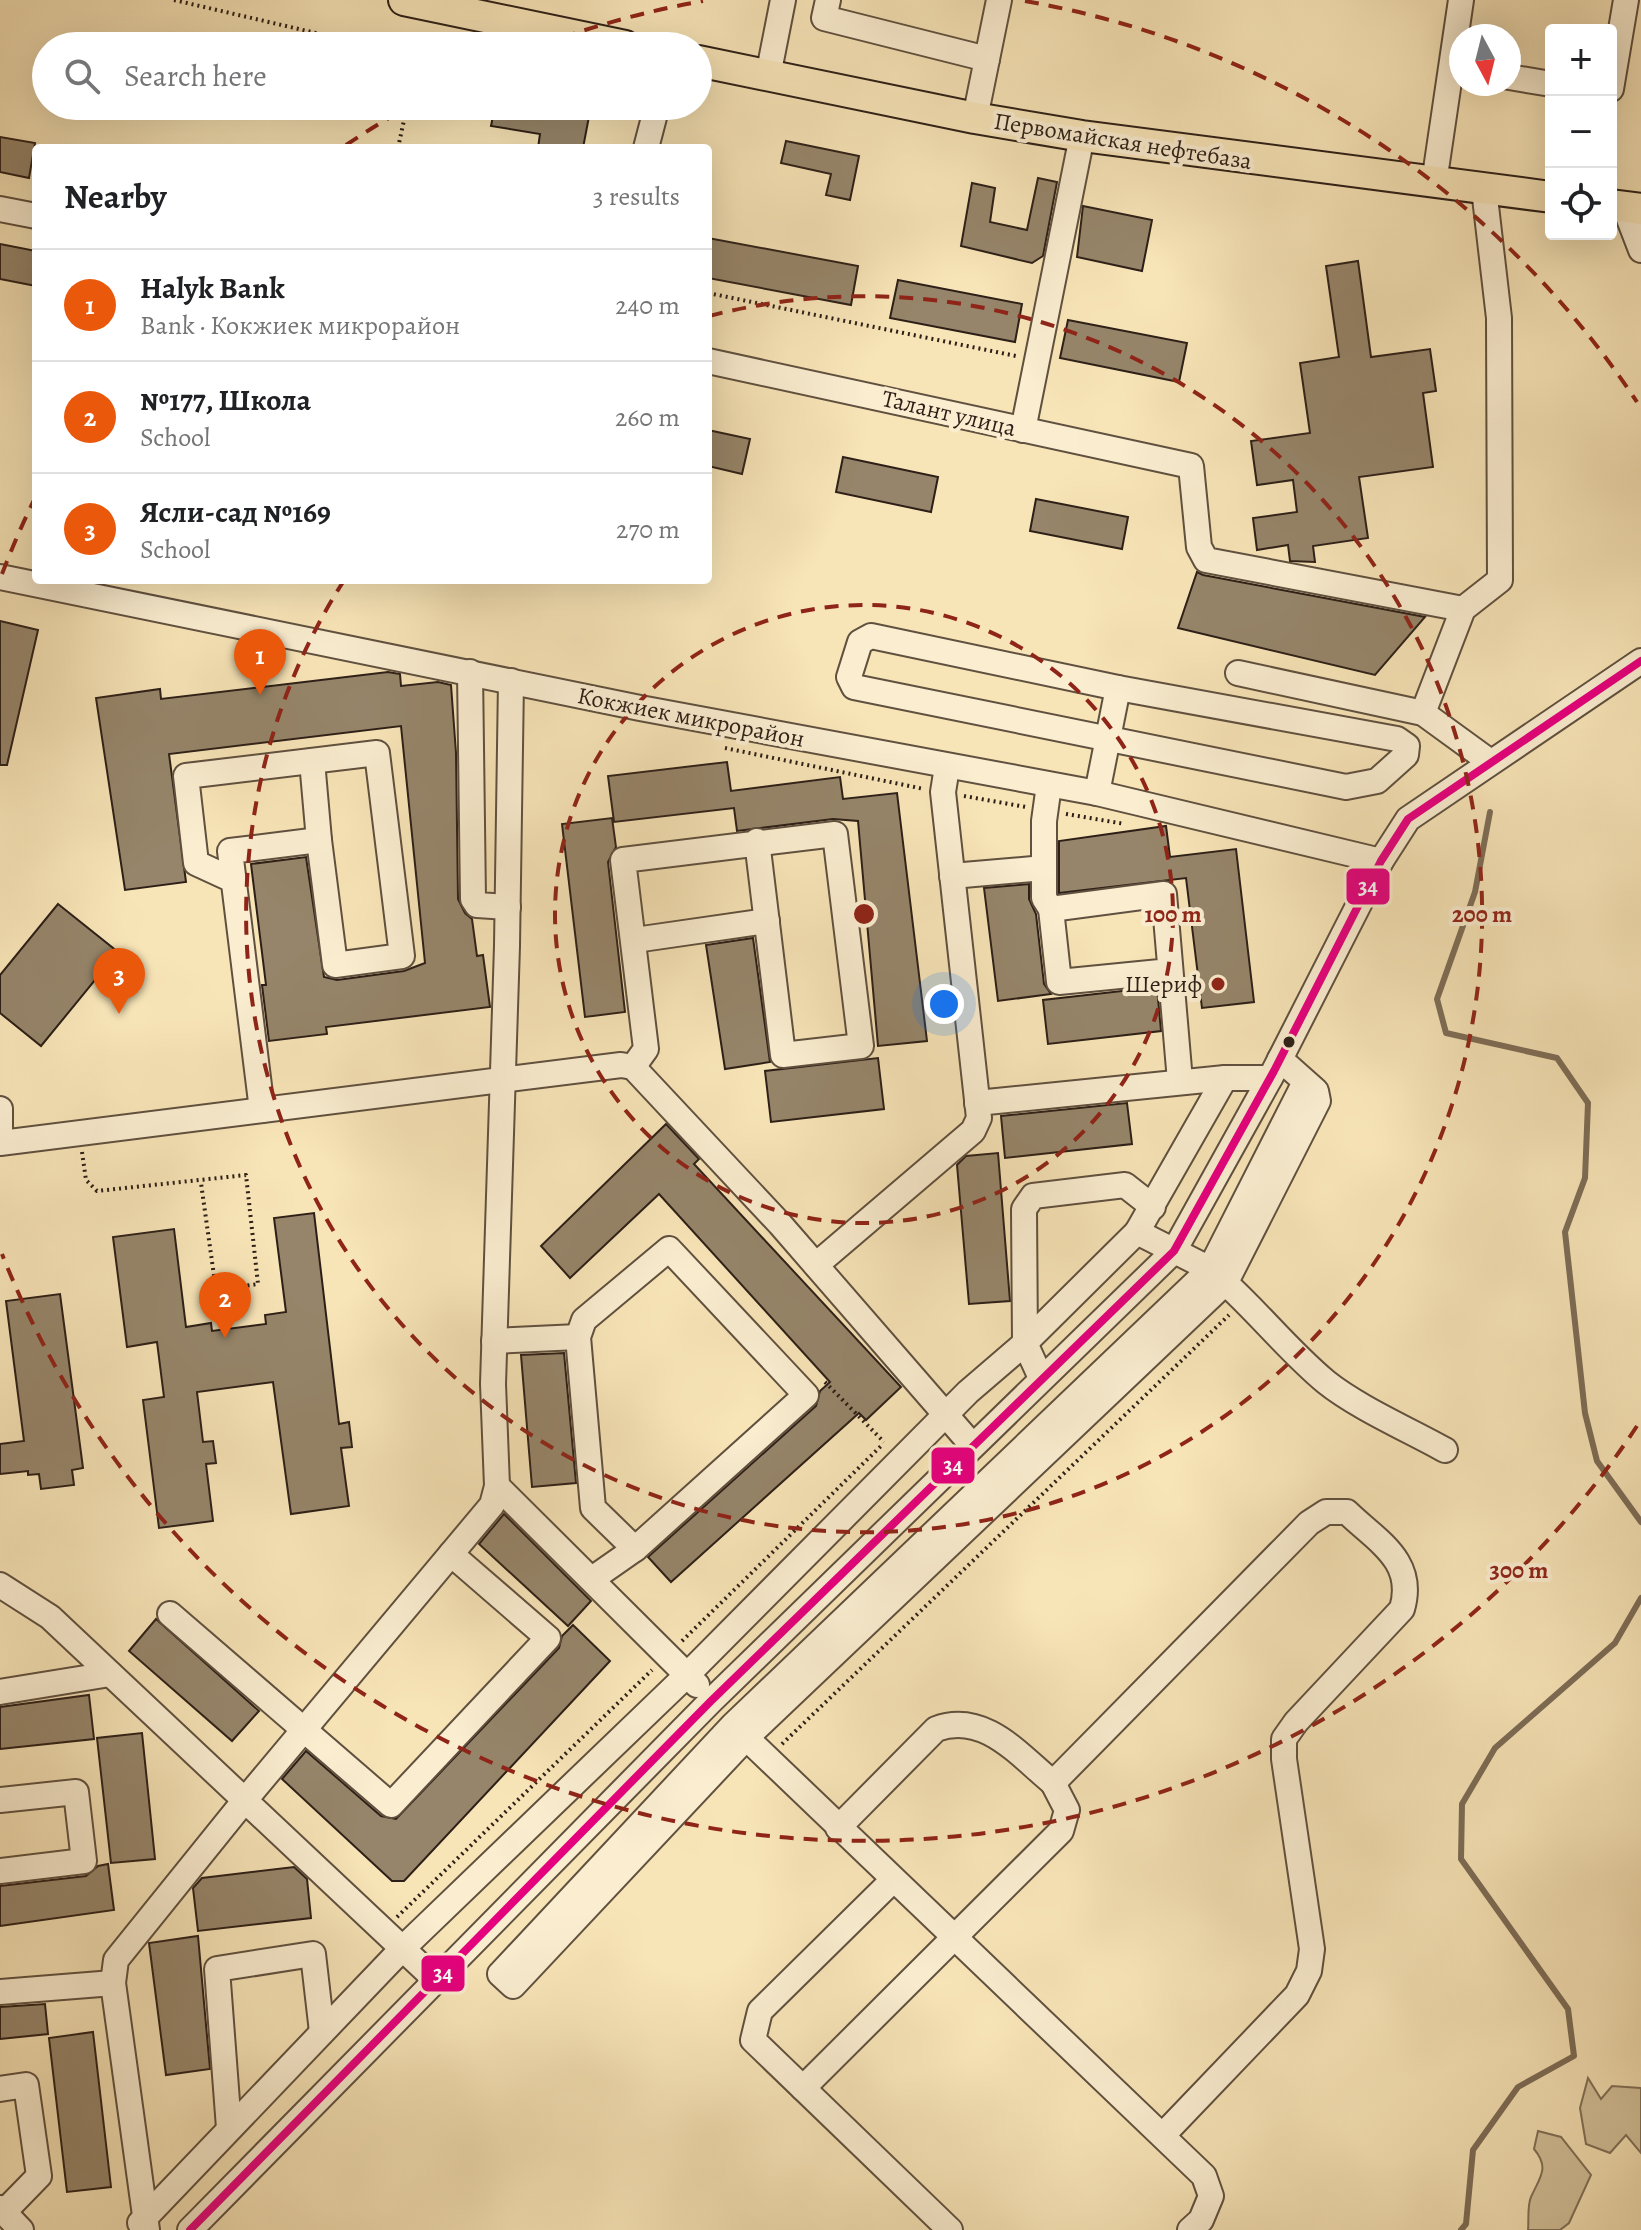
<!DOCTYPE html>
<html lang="en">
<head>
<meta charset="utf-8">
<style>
	body { margin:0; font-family:Alegreya,serif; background:#f2f2f2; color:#202124 }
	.controls { position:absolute; right:24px; top:24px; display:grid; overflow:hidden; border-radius:8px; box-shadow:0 8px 32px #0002 }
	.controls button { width:72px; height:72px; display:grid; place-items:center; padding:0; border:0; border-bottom:2px solid #e0e0e0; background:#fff; color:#202124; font:40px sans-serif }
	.compass { position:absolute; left:1449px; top:24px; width:72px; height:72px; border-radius:50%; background:#fff; box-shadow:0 8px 32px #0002; rotate:173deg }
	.you { position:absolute; left:944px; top:1004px; width:28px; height:28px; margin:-20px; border:6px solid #fff; border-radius:50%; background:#1a73e8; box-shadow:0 0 0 12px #1a73e833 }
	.badge { display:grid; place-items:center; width:52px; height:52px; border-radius:50%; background:#ea580c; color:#fff; font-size:26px; font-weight:700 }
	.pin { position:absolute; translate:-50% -66px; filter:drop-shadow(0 2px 4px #0008) }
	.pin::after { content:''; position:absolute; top:42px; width:28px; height:24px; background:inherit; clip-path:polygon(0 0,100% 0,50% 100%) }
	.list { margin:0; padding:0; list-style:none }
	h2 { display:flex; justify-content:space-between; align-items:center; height:104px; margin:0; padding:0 32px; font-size:34px }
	h2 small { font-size:26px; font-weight:400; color:#757577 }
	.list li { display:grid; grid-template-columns:52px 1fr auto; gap:24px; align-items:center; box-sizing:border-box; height:112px; padding:0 32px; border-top:2px solid #e0e0e0 }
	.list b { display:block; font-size:30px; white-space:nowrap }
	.list p { margin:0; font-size:26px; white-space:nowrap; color:#757577 }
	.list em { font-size:26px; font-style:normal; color:#757577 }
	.icon { flex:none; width:44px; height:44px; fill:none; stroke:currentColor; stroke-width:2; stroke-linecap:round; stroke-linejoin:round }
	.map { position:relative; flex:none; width:1641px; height:2230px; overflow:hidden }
	.search { position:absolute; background:#fff; box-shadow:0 8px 32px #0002; left:32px; top:32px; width:680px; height:88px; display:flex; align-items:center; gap:20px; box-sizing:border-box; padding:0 28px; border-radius:44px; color:#757577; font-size:30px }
	.panel { position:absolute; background:#fff; box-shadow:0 8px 32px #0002; left:32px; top:144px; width:680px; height:440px; border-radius:8px }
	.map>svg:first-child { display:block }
</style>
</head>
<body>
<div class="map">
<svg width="1641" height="2230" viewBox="0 0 1641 2230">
	<rect width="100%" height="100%" fill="#f7e4b7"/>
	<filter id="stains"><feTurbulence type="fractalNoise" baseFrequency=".0025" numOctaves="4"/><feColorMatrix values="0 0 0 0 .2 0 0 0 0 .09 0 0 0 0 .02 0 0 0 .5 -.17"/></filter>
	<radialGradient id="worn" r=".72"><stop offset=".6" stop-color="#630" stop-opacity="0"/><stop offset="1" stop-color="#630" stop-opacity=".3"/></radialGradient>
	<g fill="#d5c39c" stroke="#81715a" stroke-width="2">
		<path d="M1588 2078 1601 2099 1612 2086 1641 2088V2153L1626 2135 1610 2153 1586 2144 1580 2108Z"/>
		<path d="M1538 2131 1561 2137 1591 2175 1569 2223 1560 2230H1528C1529 2220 1527 2206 1531 2197 1540 2177 1550 2168 1534 2149Z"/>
	</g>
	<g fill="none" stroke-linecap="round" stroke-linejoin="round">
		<g stroke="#7d6d57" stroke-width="6">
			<path d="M1490 812 1475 892 1437 999 1446 1033 1557 1058 1588 1103 1585 1178 1565 1232 1585 1413 1597 1461 1641 1522"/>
			<path d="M1461 2230 1466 2224 1473 2150 1518 2087 1574 2056 1568 2009 1461 1859 1462 1804 1495 1748 1615 1643 1641 1598"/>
		</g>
	</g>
	<g fill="#96856a" stroke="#2d1f17" stroke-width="2">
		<path d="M495 106H591L583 148H538L540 134 491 126Z"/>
		<path d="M0 137 35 143 29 178 0 172Z"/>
		<path d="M786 141 859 156 850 200 826 195 831 174 781 163Z"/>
		<path d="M1038 178 1057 182 1043 256 1032 263 961 246 972 183 995 188 990 222 1027 230Z"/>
		<path d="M1083 206 1152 220 1142 271 1077 257Z"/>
		<path d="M708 238 858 266 851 305 708 278Z"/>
		<path d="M0 244 36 251V286L0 279Z"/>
		<path d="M1358 261 1371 357 1430 349 1436 391 1423 393 1433 467 1359 477 1368 538 1313 546 1315 562 1290 561 1288 545 1257 550 1253 518 1297 512 1293 480 1257 485 1251 441 1310 433 1300 363 1339 357 1326 266Z"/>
		<path d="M898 280 1022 304 1015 342 890 318Z"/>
		<path d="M1068 320 1187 343 1179 382 1060 358Z"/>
		<path d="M708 430 750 439 742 474 708 466Z"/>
		<path d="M843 457 938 477 931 512 836 492Z"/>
		<path d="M1036 499 1128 517 1122 549 1030 531Z"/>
		<path d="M1197 572 1203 575 1425 617 1375 675 1178 628Z"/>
		<path d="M0 621 38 630 7 765H0Z"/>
		<path d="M388 672 400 674 401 686 438 682 451 685 456 753 458 899 465 913 472 919 477 956 483 955 490 1007 326 1027 327 1034 269 1041 262 985H266L251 864 306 857 324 977 337 980 404 971 425 963 401 726 169 754 186 882 125 890 96 698 160 689 161 699Z"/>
		<path d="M727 762 731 791 840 777 843 799 897 793 927 1041 878 1046 858 821 833 819 737 831 734 808 614 822 608 776Z"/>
		<path d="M612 818 616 847 608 862 625 1012 585 1017 562 824Z"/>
		<path d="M1166 826 1170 857 1236 849 1254 1002 1202 1008 1186 878 1059 893V841Z"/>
		<path d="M1029 884V899L1036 914 1044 984 1051 994 998 1001 984 888Z"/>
		<path d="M58 904 118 952 41 1046 0 1013V975Z"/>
		<path d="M753 938 770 1062 725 1069 706 945Z"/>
		<path d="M1157 987 1161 1031 1048 1044 1043 1000Z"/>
		<path d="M878 1058 884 1109 771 1122 765 1071Z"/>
		<path d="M1127 1103 1132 1144 1005 1158 1001 1116Z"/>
		<path d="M666 1124 699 1159 694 1164 901 1387 866 1420 859 1413 671 1582 648 1557 816 1406 820 1391 830 1382 659 1194 570 1278 541 1246Z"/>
		<path d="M998 1153 1010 1301 969 1304 957 1165 966 1156Z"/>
		<path d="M314 1213 339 1424 349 1422 352 1447 341 1448 349 1506 291 1514 273 1382 197 1392 203 1442 213 1441 216 1463 206 1464 213 1521 159 1528 143 1400 164 1397 157 1342 127 1347 113 1237 174 1229 186 1327 211 1323 212 1331 266 1324 265 1315 286 1312 274 1218Z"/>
		<path d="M60 1294 83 1468 72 1470 74 1485 41 1489 39 1474 28 1475V1471L0 1474V1444L24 1441 6 1301Z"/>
		<path d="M564 1353 576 1483 532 1487 521 1355Z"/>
		<path d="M504 1514 591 1601 568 1626 479 1544Z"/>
		<path d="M156 1619 259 1711 232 1741 129 1651Z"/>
		<path d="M573 1625 610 1661 404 1881H392L282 1779 306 1751 381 1816 396 1819 559 1648 562 1636Z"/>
		<path d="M89 1695 94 1739 0 1749V1707Z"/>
		<path d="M142 1733 155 1859 111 1863 97 1738Z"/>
		<path d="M108 1864 114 1910 0 1926V1886L86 1876 98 1866Z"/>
		<path d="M294 1867 307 1879 311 1918 198 1931 193 1888 202 1878Z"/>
		<path d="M198 1936 210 2069 166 2075 149 1943Z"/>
		<path d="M45 2004 48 2034 0 2039V2007Z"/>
		<path d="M93 2032 111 2187 67 2192 49 2038Z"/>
	</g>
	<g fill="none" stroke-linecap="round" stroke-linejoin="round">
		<defs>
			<g id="minor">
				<path d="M828 0 824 18 987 59"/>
				<path d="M768 76 783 0"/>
				<path d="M1509 77 1551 84"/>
				<path d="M1611 89 1626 0"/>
				<path d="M975 118 999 0"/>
				<path d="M646 148 657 106"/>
				<path d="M1434 183 1461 0"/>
				<path d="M1624 206 1641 250"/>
				<path d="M0 209 36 216"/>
				<path d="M708 361 1191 466 1199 547 1206 560 1463 609"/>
				<path d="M1023 430 1082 136"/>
				<path d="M0 577 640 708 1097 793 1381 861"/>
				<path d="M871 636 1118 688 1397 739 1407 746 1406 755 1377 781 1346 787 854 687 849 677 860 642Z"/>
				<path d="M470 672 473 899 477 905 508 907"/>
				<path d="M1238 673 1423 713 1489 761"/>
				<path d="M1423 713 1463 609 1500 580 1499 318 1484 189"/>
				<path d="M312 761 319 840"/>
				<path d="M1049 785 1044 821V898L1051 909"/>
				<path d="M1097 793 1118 688"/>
				<path d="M952 876 1044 868"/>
				<path d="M233 880 196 863 186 776 377 753 402 956 335 965 319 840 230 851 262 1110"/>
				<path d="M635 940 767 921"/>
				<path d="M1170 971 1059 982 1051 909 1164 894 1180 1081"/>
				<path d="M1280 1059 1316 1091 1318 1101 1226 1282 747 1737 513 1986 500 1974 733 1725 1210 1269C1252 1304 1285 1348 1326 1382 1357 1407 1409 1430 1445 1450"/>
				<path d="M633 1067 646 1049 623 860 835 834 861 1046 783 1055 757 841"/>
				<path d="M977 1103 1225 1078"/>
				<path d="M0 1109V1131"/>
				<path d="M0 1143 621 1065 633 1067 780 1224 972 1445"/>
				<path d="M1137 1232 1210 1269 1305 1082"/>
				<path d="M669 1249 806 1395 635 1549 593 1508 578 1337 584 1320Z"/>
				<path d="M816 1265 973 1131 979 1118 943 792 947 767"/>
				<path d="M494 1341 578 1337"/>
				<path d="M1041 1378 1025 1343 1024 1209 1033 1196 1125 1185 1153 1207"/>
				<path d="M497 1486 697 1685"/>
				<path d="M592 1579 635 1549"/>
				<path d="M0 1585 50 1617 437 1981"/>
				<path d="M170 1614 391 1805 548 1638 451 1554"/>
				<path d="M0 1692 110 1674"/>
				<path d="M735 1727 1204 2176 1211 2196 1201 2220 1190 2230"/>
				<path d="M0 1800 76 1792 84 1861 0 1871"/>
				<path d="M838 1828 936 1729C984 1711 1019 1755 1053 1783L1309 1523 1326 1512H1347C1378 1542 1416 1561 1402 1609L1296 1722 1284 1739V1759L1312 1949 1309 1971 1297 1995 1163 2135"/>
				<path d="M892 1881 760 2011 753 2040 950 2230"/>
				<path d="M0 1992 113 1983"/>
				<path d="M803 2088 1061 1831 1067 1810 1053 1783"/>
				<path d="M0 2089 26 2085 39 2176 4 2212"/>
				<path d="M229 2128 217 1969 313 1954 322 2032"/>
				<path d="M0 2208 21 2230"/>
				<path d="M140 2223 402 1949 688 1674 968 1392 1025 1343 1137 1232 1225 1078H1270"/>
				<path d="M147 2230 113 1983 116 1960 245 1800 492 1505 497 1486 493 1384 507 946 511 681"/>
				<path d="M190 2230 711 1701 1174 1251 1274 1071 1381 861 1408 819 1641 661"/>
			</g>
			<g id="major">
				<path d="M404 0 625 46"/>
				<path d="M698 61 975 118 1082 136 1551 197"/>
				<path d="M1611 205 1641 209"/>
			</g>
		</defs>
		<use href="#minor" stroke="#60503f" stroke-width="28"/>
		<use href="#major" stroke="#2d1f17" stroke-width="34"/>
		<g stroke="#2d1f17" stroke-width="4" stroke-dasharray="2 4" stroke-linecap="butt">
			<path d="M174 0 372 46"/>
			<path d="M398 148 407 106"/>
			<path d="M708 293 1016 356"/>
			<path d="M725 748 924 789"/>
			<path d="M964 796 1026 807"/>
			<path d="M1066 814 1125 824"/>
			<path d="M82 1152 86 1180 97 1191 246 1175 258 1284 216 1290 201 1183"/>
			<path d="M825 1382 884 1442"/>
			<path d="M682 1641 881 1446"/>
			<path d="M782 1744 1229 1315"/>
			<path d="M397 1917 652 1670"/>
		</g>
		<use href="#minor" stroke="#faedd0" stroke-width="24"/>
		<use href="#major" stroke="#f7e4b7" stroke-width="30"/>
		<defs>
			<path id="bus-1" d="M190 2230 711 1701 1174 1251 1274 1071 1381 861 1408 819 1641 661"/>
		</defs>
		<use href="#bus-1" stroke="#faedd0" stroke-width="14"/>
		<use href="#bus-1" stroke="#e5007d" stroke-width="8"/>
	</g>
	<g fill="none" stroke="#8f2418" stroke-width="4" stroke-dasharray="14 10">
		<circle cx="864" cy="914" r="309"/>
		<path d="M709 316A618 618 0 1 1 343 582"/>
		<path d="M1637 1426A927 927 0 0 1 2 1254M2 574A927 927 0 0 1 34 500M346 145A927 927 0 0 1 408 107M539 46A927 927 0 0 1 703 1M1025 1A927 927 0 0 1 1637 402"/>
	</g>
	<circle fill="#8f2418" stroke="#faedd0" stroke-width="3" cx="1218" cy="984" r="8"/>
	<circle fill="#2d1f17" stroke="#faedd0" stroke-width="3" cx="1289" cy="1042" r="7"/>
	<g text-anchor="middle" stroke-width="8" stroke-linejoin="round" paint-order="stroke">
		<g font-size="24" fill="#2d1f17" stroke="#faedd0">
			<text transform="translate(1123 141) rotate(9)" y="8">Первомайская нефтебаза</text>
			<text transform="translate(949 413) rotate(13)" y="8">Талант улица</text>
			<text transform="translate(691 717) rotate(11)" y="8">Кокжиек микрорайон</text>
		</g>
		<g font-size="24" fill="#2d1f17" stroke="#faedd0" text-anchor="end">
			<text x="1202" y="992">Шериф</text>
		</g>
	</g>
	<circle cx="864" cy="914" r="12" fill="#8f2418" stroke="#faedd0" stroke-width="4"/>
	<g font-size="24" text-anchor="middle" font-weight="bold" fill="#8f2418" stroke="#faedd0" stroke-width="8" stroke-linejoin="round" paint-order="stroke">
		<text x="1173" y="922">100 m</text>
		<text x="1482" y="922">200 m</text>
		<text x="1519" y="1578">300 m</text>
	</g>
	<g stroke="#faedd0" stroke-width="3">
		<rect x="1345" y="867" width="46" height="39" rx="8" fill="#e5007d"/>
		<rect x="930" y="1446" width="46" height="39" rx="8" fill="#e5007d"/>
		<rect x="420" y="1954" width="46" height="39" rx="8" fill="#e5007d"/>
	</g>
	<g font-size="22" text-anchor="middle" font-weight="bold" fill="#fff">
		<text x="1368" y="894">34</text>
		<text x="953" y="1473">34</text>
		<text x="443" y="1981">34</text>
	</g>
	<rect width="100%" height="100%" filter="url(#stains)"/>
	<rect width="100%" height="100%" fill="url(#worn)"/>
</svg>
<div class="controls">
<button>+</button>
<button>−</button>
<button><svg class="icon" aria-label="locate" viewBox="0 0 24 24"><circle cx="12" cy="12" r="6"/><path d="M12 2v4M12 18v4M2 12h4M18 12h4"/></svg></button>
</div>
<svg class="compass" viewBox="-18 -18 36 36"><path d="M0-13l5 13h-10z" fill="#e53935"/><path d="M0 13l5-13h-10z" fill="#757577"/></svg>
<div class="you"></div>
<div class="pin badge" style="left:260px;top:695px">1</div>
<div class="pin badge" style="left:225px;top:1338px">2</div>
<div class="pin badge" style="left:119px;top:1014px">3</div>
<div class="search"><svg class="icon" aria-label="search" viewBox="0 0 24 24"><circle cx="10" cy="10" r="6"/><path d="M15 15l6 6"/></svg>Search here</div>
<section class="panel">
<h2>Nearby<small>3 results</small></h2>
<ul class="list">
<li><span class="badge">1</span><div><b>Halyk Bank</b><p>Bank · Кокжиек микрорайон</p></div><em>240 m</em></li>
<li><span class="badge">2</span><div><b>№177, Школа</b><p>School</p></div><em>260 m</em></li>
<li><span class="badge">3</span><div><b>Ясли-сад №169</b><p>School</p></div><em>270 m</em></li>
</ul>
</section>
</div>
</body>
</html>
